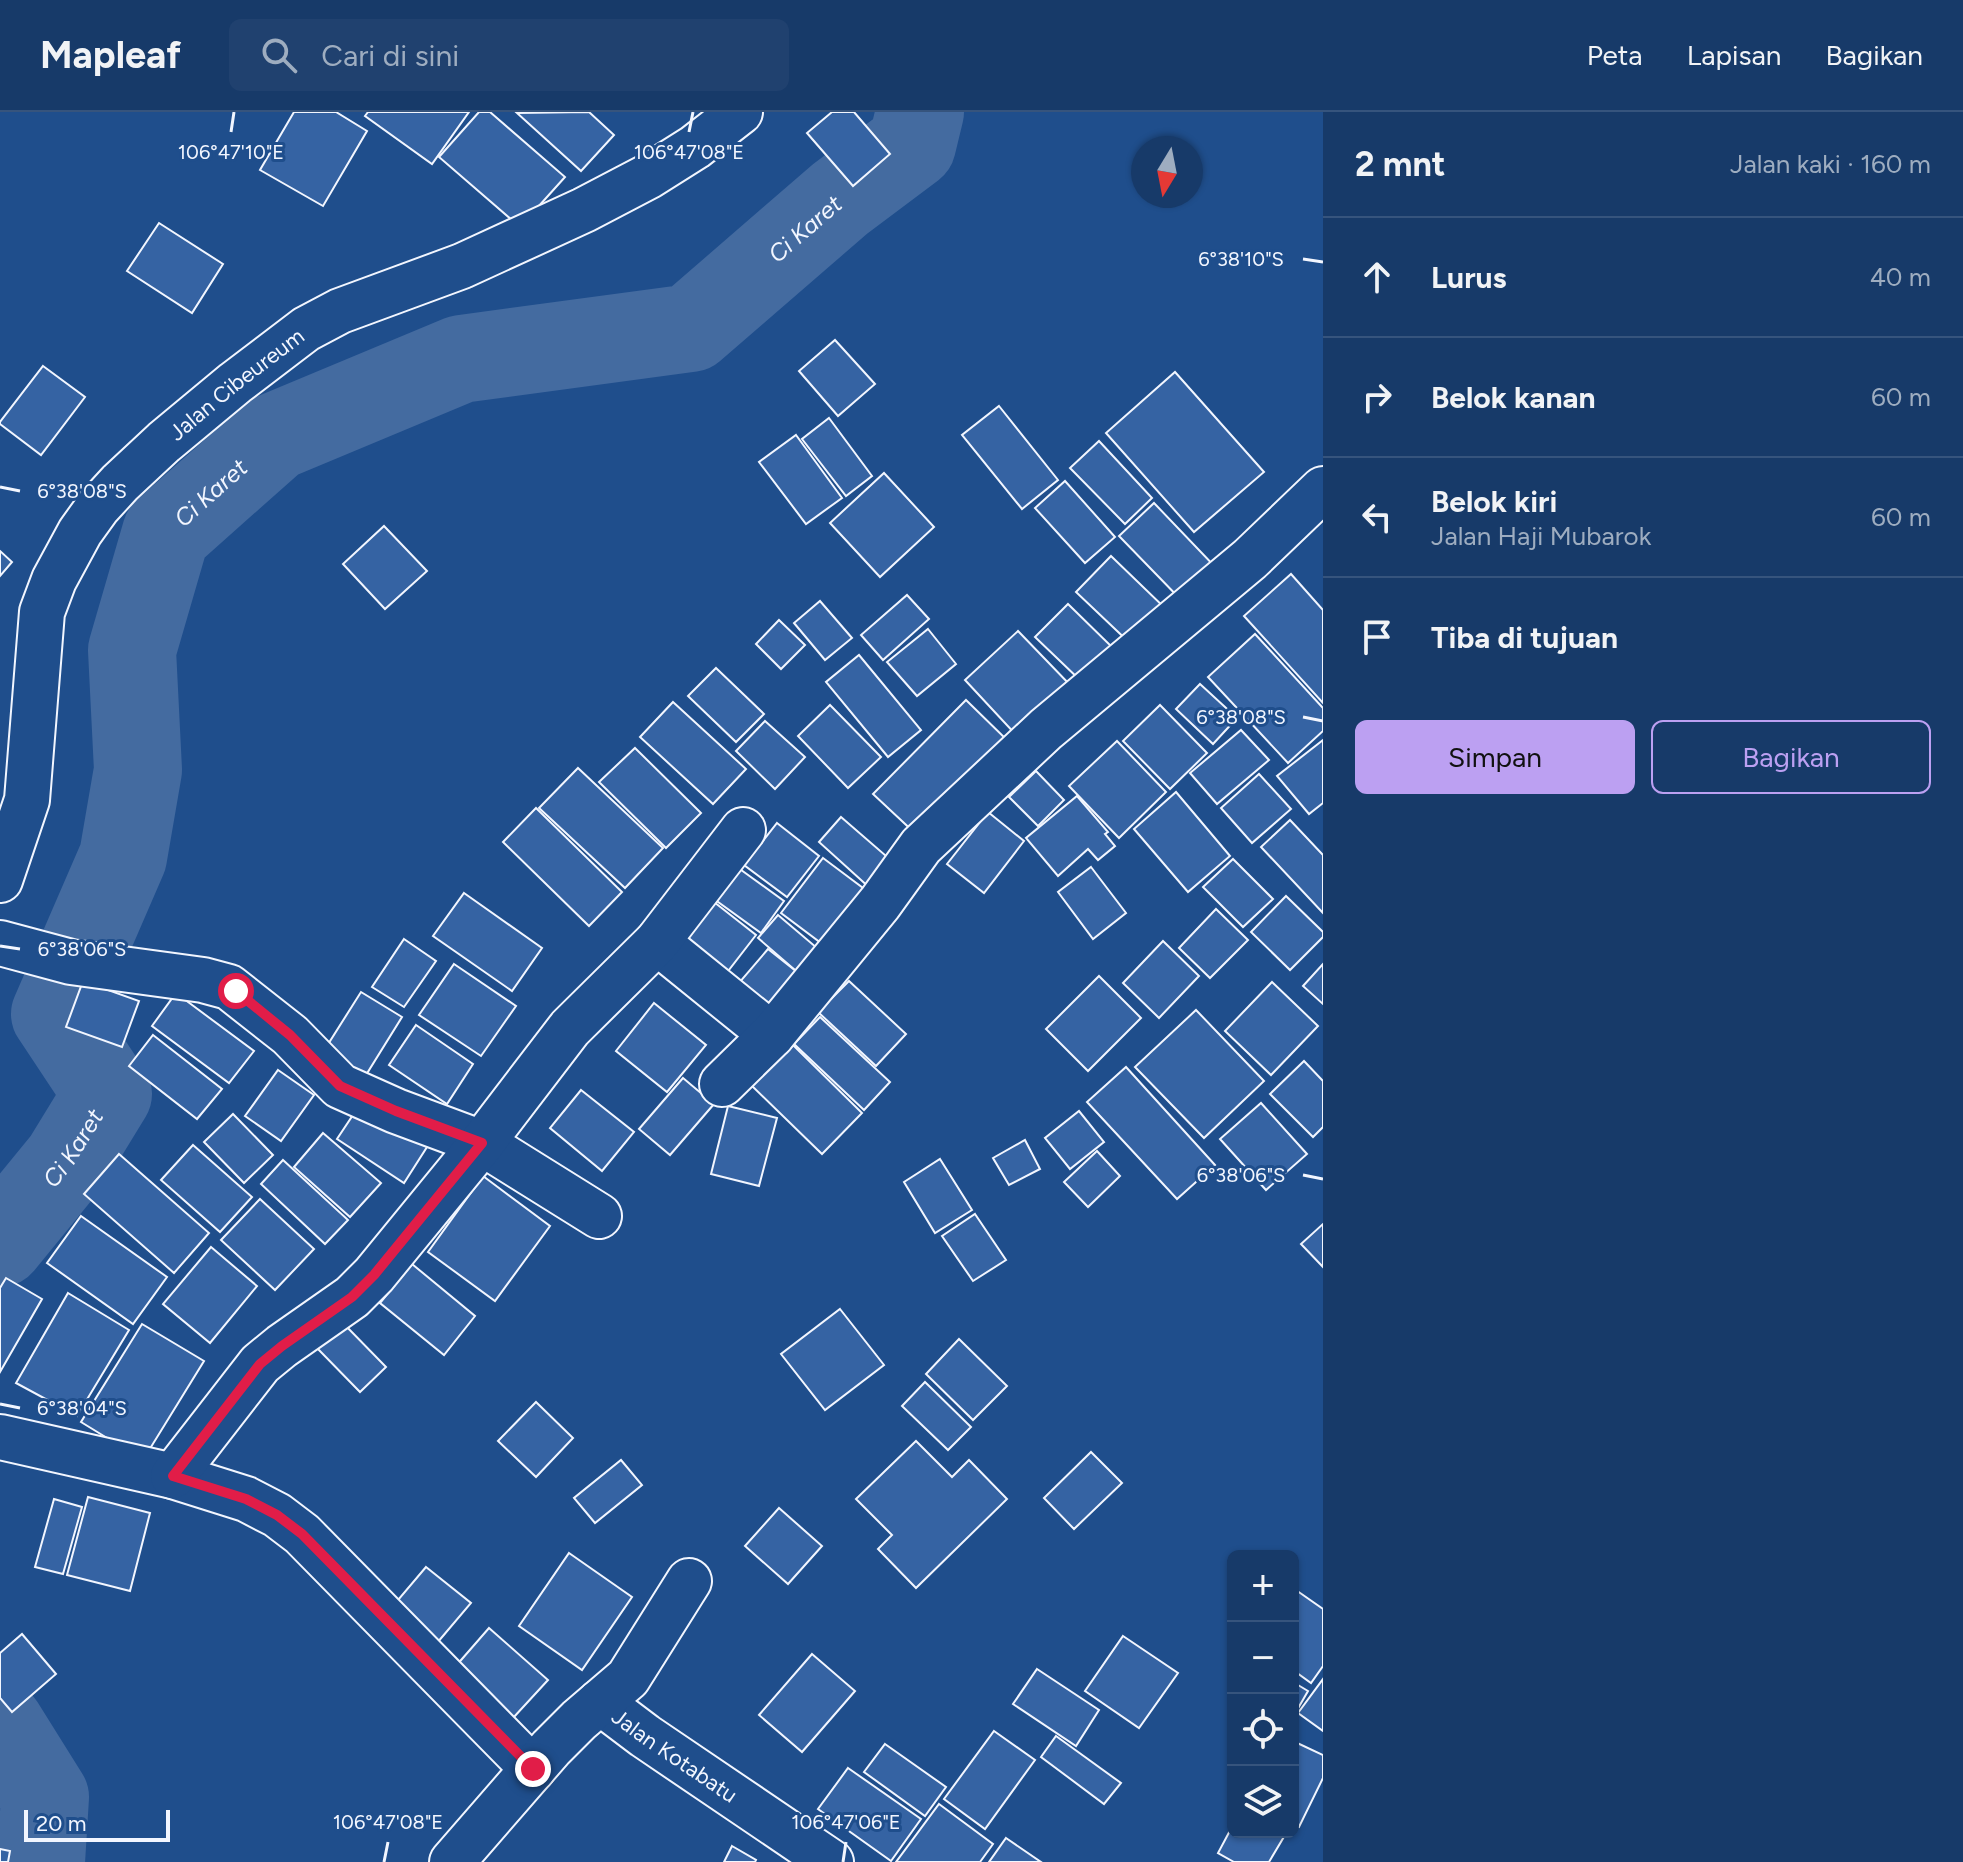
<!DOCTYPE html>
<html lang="id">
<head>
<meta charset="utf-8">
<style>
	body { margin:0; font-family:Figtree,sans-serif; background:#20416f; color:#f1f3f6 }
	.controls { position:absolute; right:24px; bottom:24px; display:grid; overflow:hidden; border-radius:12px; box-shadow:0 2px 6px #0004 }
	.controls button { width:72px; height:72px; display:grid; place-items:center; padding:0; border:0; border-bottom:2px solid #36547d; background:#173a69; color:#f1f3f6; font:40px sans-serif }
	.compass { position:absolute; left:1131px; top:24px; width:72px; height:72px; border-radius:50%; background:#173a69; box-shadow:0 2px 6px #0004; rotate:190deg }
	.scale { position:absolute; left:24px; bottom:20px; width:146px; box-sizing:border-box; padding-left:8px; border:4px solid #f2f6ff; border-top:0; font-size:22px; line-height:28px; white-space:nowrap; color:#f2f6ff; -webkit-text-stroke:6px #1f4e8c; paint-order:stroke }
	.stop { position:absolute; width:24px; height:24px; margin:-18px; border:6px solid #e11d48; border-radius:50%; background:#fff }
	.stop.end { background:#e11d48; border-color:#fff; box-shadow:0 2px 8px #0008 }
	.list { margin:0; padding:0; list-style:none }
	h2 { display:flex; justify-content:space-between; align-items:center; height:104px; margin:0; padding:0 32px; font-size:34px }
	h2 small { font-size:26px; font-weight:400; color:#9eadc0 }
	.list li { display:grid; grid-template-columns:52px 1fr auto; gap:24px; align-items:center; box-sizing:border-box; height:120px; padding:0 32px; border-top:2px solid #36547d }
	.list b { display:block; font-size:30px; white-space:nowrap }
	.list p { margin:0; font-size:26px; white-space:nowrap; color:#9eadc0 }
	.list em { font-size:26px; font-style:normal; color:#9eadc0 }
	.actions { display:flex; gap:16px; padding:24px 32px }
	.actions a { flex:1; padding:18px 0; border:2px solid #bca0f2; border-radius:12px; text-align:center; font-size:28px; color:#bca0f2 }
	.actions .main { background:#bca0f2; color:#111 }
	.icon { flex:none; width:44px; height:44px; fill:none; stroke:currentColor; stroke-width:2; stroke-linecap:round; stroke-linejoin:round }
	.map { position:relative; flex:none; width:1323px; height:1750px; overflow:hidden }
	header { display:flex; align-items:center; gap:48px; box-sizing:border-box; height:112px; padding:0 40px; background:#173a69; border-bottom:2px solid #36547d }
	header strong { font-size:38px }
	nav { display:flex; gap:44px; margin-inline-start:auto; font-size:28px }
	.search { width:560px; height:72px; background:#20416f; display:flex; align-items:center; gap:20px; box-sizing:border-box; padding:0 28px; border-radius:12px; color:#9eadc0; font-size:30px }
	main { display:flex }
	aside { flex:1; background:#173a69 }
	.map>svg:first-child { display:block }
</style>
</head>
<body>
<header>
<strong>Mapleaf</strong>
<div class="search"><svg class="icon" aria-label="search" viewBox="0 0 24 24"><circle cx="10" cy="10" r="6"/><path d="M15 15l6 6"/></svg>Cari di sini</div>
<nav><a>Peta</a><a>Lapisan</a><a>Bagikan</a></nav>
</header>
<main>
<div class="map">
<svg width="1323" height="1750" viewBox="0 0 1323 1750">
	<rect width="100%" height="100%" fill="#1f4e8c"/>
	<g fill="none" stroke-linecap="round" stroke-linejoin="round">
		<g stroke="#446ba0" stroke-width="88">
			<path id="s1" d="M0 1131 67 1049 108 982 55 902 123 745 138 658 132 538 166 421 274 325 461 247 691 216 840 87 912 33 920 0"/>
			<path d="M0 1613 45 1685 41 1750"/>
		</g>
	</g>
	<g fill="#3563a3" stroke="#f2f6ff" stroke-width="2">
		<path d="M294 0H336L367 19 323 94 260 58Z"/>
		<path d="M368 0H469L432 52 365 4Z"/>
		<path d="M479 0H490L565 65 520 115 439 45Z"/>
		<path d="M589 0 614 23 581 59 517 1Z"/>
		<path d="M832 0H854L890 42 853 74 807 21Z"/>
		<path d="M159 111 223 152 192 201 127 159Z"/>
		<path d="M835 228 875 272 838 304 799 259Z"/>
		<path d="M43 254 85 285 41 343 0 312V310Z"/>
		<path d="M1175 260 1264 360 1194 420 1106 321Z"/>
		<path d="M999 294 1058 368 1022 397 962 323Z"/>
		<path d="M829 306 872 364 846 384 802 327Z"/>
		<path d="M796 323 842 386 806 412 759 350Z"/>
		<path d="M1099 329 1152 386 1125 412 1070 356Z"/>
		<path d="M884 361 934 415 880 465 830 411Z"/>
		<path d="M1065 369 1115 425 1085 451 1035 396Z"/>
		<path d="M1154 391 1220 460 1186 493 1119 424Z"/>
		<path d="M384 414 427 459 385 497 343 452Z"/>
		<path d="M0 439 12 450 0 464Z"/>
		<path d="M1111 444 1168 499 1134 535 1076 480Z"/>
		<path d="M1291 462 1323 498V591L1244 504Z"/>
		<path d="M907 483 929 507 883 548 861 523Z"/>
		<path d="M820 489 852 526 825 548 794 511Z"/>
		<path d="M1068 492 1114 537 1082 570 1035 525Z"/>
		<path d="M779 508 805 533 781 557 756 532Z"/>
		<path d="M928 517 956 552 917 584 887 550Z"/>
		<path d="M1018 519 1073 576 1019 626 965 568Z"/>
		<path d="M1255 522 1323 596V619L1288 651 1208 565Z"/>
		<path d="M859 543 921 618 888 645 826 570Z"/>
		<path d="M716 556 764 602 736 630 688 584Z"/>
		<path d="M1200 572 1237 606 1213 632 1176 597Z"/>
		<path d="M966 588 1010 631 918 724 873 682Z"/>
		<path d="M673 590 746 657 713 692 640 625Z"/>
		<path d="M830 593 881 645 848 676 798 624Z"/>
		<path d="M1160 593 1207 641 1170 677 1123 629Z"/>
		<path d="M765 609 805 645 775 677 736 639Z"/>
		<path d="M1241 618 1269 648 1217 692 1190 661Z"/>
		<path d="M1323 628V691L1309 702 1277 664Z"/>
		<path d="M1117 629 1166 680 1119 726 1069 674Z"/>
		<path d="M635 636 701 701 666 736 599 670Z"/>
		<path d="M578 656 663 736 625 776 539 696Z"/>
		<path d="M1036 659 1064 688 1038 714 1009 685Z"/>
		<path d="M1259 662 1291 697 1252 731 1221 696Z"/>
		<path d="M1176 680 1230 744 1188 780 1134 717Z"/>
		<path d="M1077 684 1108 720 1105 722 1115 734 1098 748 1088 737 1058 764 1026 726Z"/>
		<path d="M536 696 622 780 589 814 503 730Z"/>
		<path d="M988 700 1024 729 984 781 947 752Z"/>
		<path d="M841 705 893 750 871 777 819 730Z"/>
		<path d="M1290 708 1323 743V801L1261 735Z"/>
		<path d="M777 711 819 744 787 785 744 753Z"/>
		<path d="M823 746 875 785 833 840 781 801Z"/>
		<path d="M1233 747 1273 787 1243 815 1203 775Z"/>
		<path d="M737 755 784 789 761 821 714 787Z"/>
		<path d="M1091 755 1126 801 1093 827 1058 780Z"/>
		<path d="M464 781 542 836 512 879 433 824Z"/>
		<path d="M1286 784 1323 820V825L1290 858 1251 820Z"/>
		<path d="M714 790 756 823 718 872 676 840Z"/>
		<path d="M1216 797 1248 828 1210 866 1179 836Z"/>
		<path d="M778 803 830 847 810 871 758 826Z"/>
		<path d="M404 827 436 849 404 895 372 875Z"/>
		<path d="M1163 829 1199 864 1159 906 1123 871Z"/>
		<path d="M768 837 802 864 767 907 732 879Z"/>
		<path d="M454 852 516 894 481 944 419 903Z"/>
		<path d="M1323 852V892L1303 874Z"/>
		<path d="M1099 864 1141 906 1088 959 1046 917Z"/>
		<path d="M83 869 139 889 122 935 66 915Z"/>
		<path d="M849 869 906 922 876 954 818 900Z"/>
		<path d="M1272 870 1318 914 1271 963 1225 919Z"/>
		<path d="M361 880 402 905 361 971 320 945Z"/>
		<path d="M176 881 254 939 229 971 152 914Z"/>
		<path d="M654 891 706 933 667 980 616 939Z"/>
		<path d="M1196 898 1264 969 1204 1026 1135 955Z"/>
		<path d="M820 905 890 970 864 998 794 932Z"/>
		<path d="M416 913 473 952 447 992 389 953Z"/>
		<path d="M153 923 222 977 197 1007 129 954Z"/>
		<path d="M792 932 862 1001 822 1042 751 973Z"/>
		<path d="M1304 949 1323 969V1015L1313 1025 1270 982Z"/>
		<path d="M1126 955 1215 1053 1177 1087 1087 990Z"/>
		<path d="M278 958 314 983 281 1029 245 1004Z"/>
		<path d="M683 966 714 992 670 1043 639 1017Z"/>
		<path d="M581 978 634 1020 602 1059 550 1016Z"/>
		<path d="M361 991 427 1035 404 1071 337 1027Z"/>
		<path d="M1261 991 1307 1042 1266 1078 1220 1027Z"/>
		<path d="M728 994 777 1006 759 1074 711 1062Z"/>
		<path d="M1079 999 1104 1030 1070 1057 1045 1026Z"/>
		<path d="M233 1002 273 1043 244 1071 204 1030Z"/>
		<path d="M323 1021 381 1071 350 1105 294 1055Z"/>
		<path d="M1025 1028 1040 1057 1009 1073 993 1046Z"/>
		<path d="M193 1033 252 1085 220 1120 161 1068Z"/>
		<path d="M1097 1039 1120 1064 1088 1095 1064 1070Z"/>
		<path d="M119 1042 209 1121 174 1161 84 1082Z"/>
		<path d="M940 1047 972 1098 935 1121 904 1070Z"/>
		<path d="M283 1048 348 1108 325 1132 261 1072Z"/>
		<path d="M483 1064 550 1114 495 1189 428 1140Z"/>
		<path d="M260 1087 314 1137 275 1178 221 1128Z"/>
		<path d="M975 1102 1006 1148 973 1169 942 1124Z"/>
		<path d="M81 1104 167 1165 133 1212 47 1151Z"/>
		<path d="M1323 1112V1155L1301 1132Z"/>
		<path d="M211 1135 257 1174 210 1231 163 1192Z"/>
		<path d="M412 1152 475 1204 444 1243 380 1191Z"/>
		<path d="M6 1166 42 1187 0 1260V1176Z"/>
		<path d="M68 1181 129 1218 77 1304 16 1271Z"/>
		<path d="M840 1197 884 1253 825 1298 781 1242Z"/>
		<path d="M342 1210 386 1255 360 1280 316 1235Z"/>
		<path d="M142 1212 204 1249 143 1348 81 1310Z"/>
		<path d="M959 1227 1007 1274 973 1308 926 1262Z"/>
		<path d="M925 1270 971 1315 948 1338 902 1294Z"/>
		<path d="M536 1290 573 1326 536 1365 498 1329Z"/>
		<path d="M916 1329 952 1365 969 1348 1007 1387 916 1476 878 1437 892 1423 856 1387Z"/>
		<path d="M1091 1340 1122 1371 1074 1417 1044 1386Z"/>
		<path d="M621 1348 642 1373 595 1411 574 1386Z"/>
		<path d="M88 1385 150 1401 130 1479 67 1463Z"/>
		<path d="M54 1387 82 1395 63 1462 35 1455Z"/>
		<path d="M779 1396 822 1434 788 1472 745 1434Z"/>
		<path d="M569 1441 632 1485 582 1558 519 1514Z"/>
		<path d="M426 1455 471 1491 437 1531 392 1495Z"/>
		<path d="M1293 1476 1323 1497V1554L1311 1571 1293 1558Z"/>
		<path d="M489 1516 548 1568 513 1606 455 1555Z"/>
		<path d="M22 1522 56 1562 12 1600 0 1586V1541Z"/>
		<path d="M1123 1524 1178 1561 1139 1616 1085 1579Z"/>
		<path d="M812 1542 855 1579 802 1640 759 1603Z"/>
		<path d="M1037 1557 1099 1598 1076 1634 1013 1592Z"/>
		<path d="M1323 1567V1619L1298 1601Z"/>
		<path d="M1293 1570 1308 1579 1293 1605Z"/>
		<path d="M994 1619 1035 1648 985 1717 944 1687Z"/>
		<path d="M1056 1624 1121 1671 1104 1692 1041 1645Z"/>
		<path d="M1293 1629 1323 1643V1666L1299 1715 1293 1712Z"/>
		<path d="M885 1632 946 1675 925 1704 864 1660Z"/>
		<path d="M848 1656 921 1707 891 1749 818 1697Z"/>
		<path d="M939 1692 993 1732 980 1750H896Z"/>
		<path d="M1233 1713V1720H1280L1285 1723 1269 1750H1234L1218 1741Z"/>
		<path d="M1006 1726 1041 1750H989Z"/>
		<path d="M732 1734 756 1748 755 1750H724Z"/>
		<path d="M0 1737 10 1739 8 1750H0Z"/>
	</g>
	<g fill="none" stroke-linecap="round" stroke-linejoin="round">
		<defs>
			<g id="minor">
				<path id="s2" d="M0 768 27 688 42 500 54 468 80 420 98 395 120 371 164 330 235 271 306 217 340 199 462 154 584 98 649 64 695 35 740 0"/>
				<path d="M657 830 772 923"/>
				<path d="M0 831 71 850 203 868 229 875 290 923 340 974 396 999 482 1031 599 1104"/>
				<path d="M722 972 772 923 880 791 921 734 1046 617 1250 447 1323 377"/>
				<path d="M0 1325 173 1364 246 1387 277 1403 302 1422 533 1657"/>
				<path d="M173 1364 260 1252 282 1234 352 1185 374 1163 482 1031 570 916 657 830 743 718"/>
				<path id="s3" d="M600 1590 645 1624 831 1750"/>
				<path d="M452 1750 551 1636 579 1608 628 1566 689 1469"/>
			</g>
		</defs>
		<use href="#minor" stroke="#f2f6ff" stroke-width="48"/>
		<use href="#minor" stroke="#1f4e8c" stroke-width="44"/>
	</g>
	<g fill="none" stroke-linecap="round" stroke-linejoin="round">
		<path stroke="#e11d48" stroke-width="10" d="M236 879 290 923 340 974 396 999 482 1031 374 1163 352 1185 282 1234 260 1252 173 1364 246 1387 277 1403 302 1422 533 1657"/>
	</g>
	<path fill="none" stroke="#f2f6ff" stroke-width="3" d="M231 20 234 0M689 20 693 0M1303 147 1323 150M0 375 20 379M1303 605 1323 609M0 834 20 837M1303 1063 1323 1067M0 1292 20 1296M384 1750 388 1730M843 1750 846 1730"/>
	<g text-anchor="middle" stroke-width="6" stroke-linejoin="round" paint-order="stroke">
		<g font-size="22" fill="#f2f6ff" stroke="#1f4e8c">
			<text dy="8" stroke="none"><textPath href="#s2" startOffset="578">Jalan Cibeureum</textPath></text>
			<text dy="8" stroke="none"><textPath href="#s3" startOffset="92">Jalan Kotabatu</textPath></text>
		</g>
		<g font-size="24" font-style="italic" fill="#f2f6ff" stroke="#1f4e8c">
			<text dy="8" stroke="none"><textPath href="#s1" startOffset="1512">Ci Karet</textPath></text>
			<text dy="8" stroke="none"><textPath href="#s1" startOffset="842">Ci Karet</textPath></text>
			<text dy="8" stroke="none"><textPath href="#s1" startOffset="120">Ci Karet</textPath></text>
		</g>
	</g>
	<g font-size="20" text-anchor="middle" fill="#f2f6ff" stroke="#1f4e8c" stroke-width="6" stroke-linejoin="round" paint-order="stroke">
		<text x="231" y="47">106°47'10"E</text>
		<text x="689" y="47">106°47'08"E</text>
		<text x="1241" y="154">6°38'10"S</text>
		<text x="82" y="386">6°38'08"S</text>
		<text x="1241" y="612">6°38'08"S</text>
		<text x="82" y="844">6°38'06"S</text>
		<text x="1241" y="1070">6°38'06"S</text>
		<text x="82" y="1303">6°38'04"S</text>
		<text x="388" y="1717">106°47'08"E</text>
		<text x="846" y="1717">106°47'06"E</text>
	</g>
</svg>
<div class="controls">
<button>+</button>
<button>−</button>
<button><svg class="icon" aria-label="locate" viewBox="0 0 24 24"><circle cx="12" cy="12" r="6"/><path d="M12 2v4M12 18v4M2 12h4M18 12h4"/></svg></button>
<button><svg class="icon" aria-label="layers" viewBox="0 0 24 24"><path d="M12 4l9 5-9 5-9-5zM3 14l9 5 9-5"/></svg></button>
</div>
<svg class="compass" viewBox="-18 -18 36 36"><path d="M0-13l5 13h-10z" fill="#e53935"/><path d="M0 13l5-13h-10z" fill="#9eadc0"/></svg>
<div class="scale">20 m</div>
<div class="stop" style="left:236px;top:879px"></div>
<div class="stop end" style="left:533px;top:1657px"></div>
</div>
<aside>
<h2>2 mnt<small>Jalan kaki · 160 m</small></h2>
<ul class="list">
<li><svg class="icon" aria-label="ahead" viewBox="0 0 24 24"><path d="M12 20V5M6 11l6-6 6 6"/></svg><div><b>Lurus</b></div><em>40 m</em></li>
<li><svg class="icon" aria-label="right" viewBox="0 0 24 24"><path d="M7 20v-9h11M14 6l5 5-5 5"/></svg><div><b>Belok kanan</b></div><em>60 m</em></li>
<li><svg class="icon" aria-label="left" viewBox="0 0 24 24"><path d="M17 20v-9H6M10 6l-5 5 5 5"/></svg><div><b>Belok kiri</b><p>Jalan Haji Mubarok</p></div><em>60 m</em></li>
<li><svg class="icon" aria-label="arrive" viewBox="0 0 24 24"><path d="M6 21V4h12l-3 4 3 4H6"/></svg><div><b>Tiba di tujuan</b></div></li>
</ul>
<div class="actions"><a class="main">Simpan</a><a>Bagikan</a></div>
</aside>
</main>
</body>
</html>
